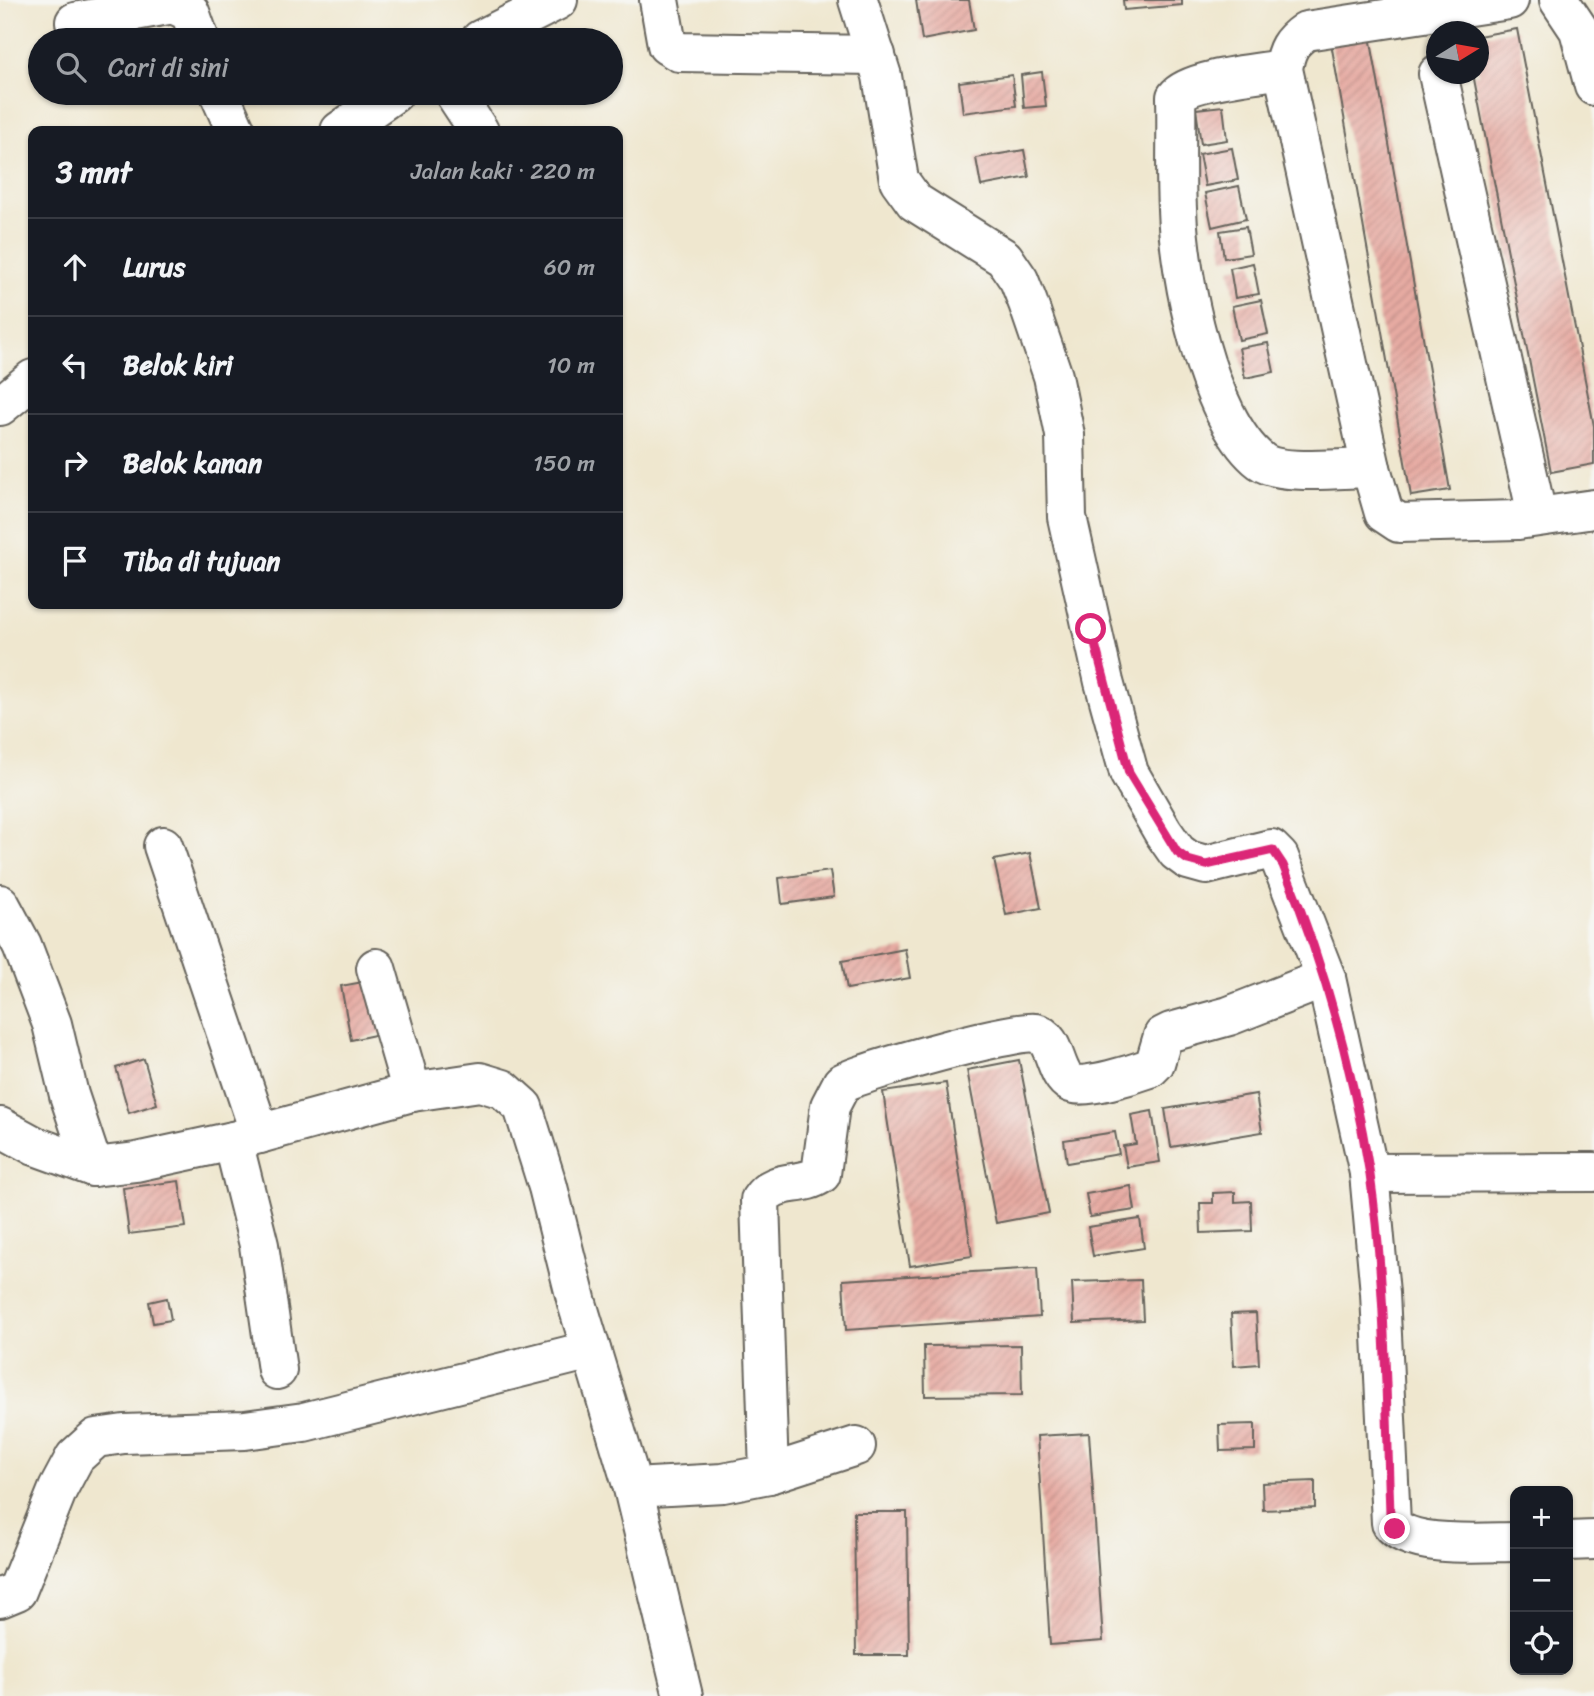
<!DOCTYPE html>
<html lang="id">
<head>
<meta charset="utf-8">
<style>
	body { margin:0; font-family:Sriracha,sans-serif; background:#242831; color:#f1f3f6 }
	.controls { position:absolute; right:21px; bottom:21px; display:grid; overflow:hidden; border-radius:14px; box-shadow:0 2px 5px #0004 }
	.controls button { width:63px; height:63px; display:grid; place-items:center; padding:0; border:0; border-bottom:2px solid #363941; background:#171b24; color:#f1f3f6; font:35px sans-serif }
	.compass { position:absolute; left:1426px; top:21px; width:63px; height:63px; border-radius:50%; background:#171b24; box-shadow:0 2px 5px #0004; rotate:79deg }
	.stop { position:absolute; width:21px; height:21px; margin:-16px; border:5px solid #db2777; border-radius:50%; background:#fff }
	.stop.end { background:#db2777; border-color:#fff; box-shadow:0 2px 7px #0008 }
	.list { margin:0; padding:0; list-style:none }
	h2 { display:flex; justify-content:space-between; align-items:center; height:91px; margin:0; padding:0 28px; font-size:30px }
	h2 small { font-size:23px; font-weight:400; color:#9ea1a6 }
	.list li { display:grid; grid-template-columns:46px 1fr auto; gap:21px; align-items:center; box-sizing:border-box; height:98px; padding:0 28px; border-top:2px solid #363941 }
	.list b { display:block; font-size:26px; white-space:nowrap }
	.list em { font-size:23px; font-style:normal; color:#9ea1a6 }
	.icon { flex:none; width:38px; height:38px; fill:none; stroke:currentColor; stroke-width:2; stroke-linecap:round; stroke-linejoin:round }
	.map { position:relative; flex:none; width:1594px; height:1696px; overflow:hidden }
	.search { position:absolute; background:#171b24; box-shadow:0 2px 5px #0004; left:28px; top:28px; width:595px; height:77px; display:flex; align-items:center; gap:18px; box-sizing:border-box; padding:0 24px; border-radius:38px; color:#9ea1a6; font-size:26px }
	.panel { position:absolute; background:#171b24; box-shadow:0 2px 5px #0004; left:28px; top:126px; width:595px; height:483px; border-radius:14px }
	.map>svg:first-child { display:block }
</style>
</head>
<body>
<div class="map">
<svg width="1594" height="1696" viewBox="0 0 1594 1696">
	<defs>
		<pattern id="building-hatch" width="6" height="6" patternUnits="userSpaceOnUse" patternTransform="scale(1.75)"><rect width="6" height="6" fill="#e6aaa2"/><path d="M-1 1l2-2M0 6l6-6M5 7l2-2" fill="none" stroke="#c5928b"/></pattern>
	</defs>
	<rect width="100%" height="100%" fill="#f6f6f2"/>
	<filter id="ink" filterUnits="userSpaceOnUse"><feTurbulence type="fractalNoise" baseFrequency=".0143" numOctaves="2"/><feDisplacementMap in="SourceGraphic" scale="14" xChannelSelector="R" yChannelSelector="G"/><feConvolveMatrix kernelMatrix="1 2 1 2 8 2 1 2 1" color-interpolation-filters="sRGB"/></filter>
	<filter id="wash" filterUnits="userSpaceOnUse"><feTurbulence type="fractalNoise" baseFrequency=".00686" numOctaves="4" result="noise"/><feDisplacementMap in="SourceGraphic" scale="28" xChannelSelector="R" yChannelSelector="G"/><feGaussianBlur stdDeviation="1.57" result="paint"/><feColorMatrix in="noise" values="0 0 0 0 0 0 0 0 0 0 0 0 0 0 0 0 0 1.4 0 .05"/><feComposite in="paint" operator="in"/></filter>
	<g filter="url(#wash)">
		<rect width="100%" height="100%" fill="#efe7cf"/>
		<g id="blocks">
			<g fill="url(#building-hatch)">
				<path d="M916 0H969L974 30 922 40Z"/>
				<path d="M1123 0H1182V5L1124 10Z"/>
				<path d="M1517 29 1594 426V464L1551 472 1473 74H1478V36Z"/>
				<path d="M1370 36 1450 490 1411 496 1331 43Z"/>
				<path d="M1042 72 1046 106 1024 108 1021 75Z"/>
				<path d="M1012 75 1016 106 963 113 959 82Z"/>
				<path d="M1223 106 1227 140 1201 144 1196 109Z"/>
				<path d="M1232 148 1238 180 1205 186 1199 154Z"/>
				<path d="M1024 150 1029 177 981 186 976 158Z"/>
				<path d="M1239 186 1246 219 1212 227 1205 193Z"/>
				<path d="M1246 227 1251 254 1224 258 1220 231Z"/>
				<path d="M1253 263 1259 294 1235 298 1230 268Z"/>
				<path d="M1261 300 1268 334 1239 340 1232 306Z"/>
				<path d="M1268 343 1274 372 1245 378 1239 348Z"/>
				<path d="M1030 853 1041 908 1006 915 994 860Z"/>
				<path d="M830 871 834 897 782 904 779 878Z"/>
				<path d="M905 949 910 978 847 989 842 961Z"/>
				<path d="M374 980 384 1033 351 1040 341 986Z"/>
				<path d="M144 1059 157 1104 129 1113 116 1068Z"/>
				<path d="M1019 1060 1049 1213 996 1223 967 1070Z"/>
				<path d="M946 1083 972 1256 910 1266 883 1092Z"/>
				<path d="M1256 1094 1262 1132 1171 1147 1165 1109Z"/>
				<path d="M1152 1111 1160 1162 1127 1167 1123 1146 1136 1144 1131 1115Z"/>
				<path d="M1115 1132 1119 1154 1067 1163 1064 1140Z"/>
				<path d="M179 1181 186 1227 129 1234 123 1188Z"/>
				<path d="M1131 1186 1135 1210 1090 1217 1086 1194Z"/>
				<path d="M1235 1192V1202L1251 1201 1252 1231 1201 1233 1200 1203H1213V1193Z"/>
				<path d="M1140 1219 1144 1248 1093 1256 1088 1227Z"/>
				<path d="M1037 1268 1040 1317 846 1330 843 1280Z"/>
				<path d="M1141 1280 1143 1320 1074 1323 1072 1282Z"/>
				<path d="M167 1298 171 1320 153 1323 149 1302Z"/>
				<path d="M1256 1313 1259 1364 1234 1366 1231 1314Z"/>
				<path d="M1021 1345 1022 1395 925 1396 924 1346Z"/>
				<path d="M1255 1424V1450L1220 1451 1219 1425Z"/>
				<path d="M1089 1433 1103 1641 1050 1645 1037 1436Z"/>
				<path d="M1315 1481V1508L1263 1510 1262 1483Z"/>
				<path d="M854 1512H907L909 1655H856Z"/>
			</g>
		</g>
	</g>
	<g filter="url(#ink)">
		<use href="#blocks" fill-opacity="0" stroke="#66635b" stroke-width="2"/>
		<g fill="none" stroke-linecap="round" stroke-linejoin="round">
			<defs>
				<g id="minor">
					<path d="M659 0 667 45 679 52 876 55"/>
					<path d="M858 0 882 76 899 180 915 202 1004 258 1019 280 1028 303 1053 376 1065 435 1067 517 1104 682 1129 773 1163 832 1177 852 1188 860 1206 865 1271 849 1279 857 1326 978 1369 1173 1380 1293 1391 1523C1409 1549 1486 1542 1515 1542"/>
					<path d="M1509 0 1306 31C1290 42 1286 50 1283 69L1371 468 1384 513 1399 523 1518 520 1594 509"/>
					<path d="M1559 0 1579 30 1594 86"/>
					<path d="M75 22 173 4 190 12 200 40"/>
					<path d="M1283 69C1261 73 1189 79 1176 97 1177 134 1175 171 1177 209 1179 275 1207 419 1261 461 1280 476 1346 468 1371 468"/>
					<path d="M1438 74 1537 515"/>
					<path d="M219 93 236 131"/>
					<path d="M454 93 479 131"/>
					<path d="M163 846 260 1134"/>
					<path d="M0 904 22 945 52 1024 69 1095 93 1167"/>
					<path d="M376 968 412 1092"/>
					<path d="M0 1127 35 1146 93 1167 136 1162 233 1141 412 1092 480 1082 503 1089 523 1107 548 1187 577 1303 633 1488 683 1696"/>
					<path d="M233 1141 259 1245 277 1370"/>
					<path d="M1369 1173 1594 1172"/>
					<path d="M769 1474 760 1200C774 1177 802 1188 821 1174L830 1106 842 1083C865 1071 1014 1029 1035 1033 1057 1037 1053 1074 1071 1083 1084 1090 1136 1073 1150 1068L1155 1063 1163 1036 1171 1032 1229 1016 1326 978"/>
					<path d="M633 1488 723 1483 769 1474 856 1446"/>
					<path d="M1568 1541 1594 1540"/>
					<path d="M0 1598 17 1591 58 1489 75 1457 96 1438 124 1434 245 1430 304 1422 591 1350"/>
				</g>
				<g id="major">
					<path d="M480 40 558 0"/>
					<path d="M340 131 394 93"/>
					<path d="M0 406 33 379"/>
				</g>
			</defs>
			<use href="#minor" stroke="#66635b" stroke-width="42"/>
			<use href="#major" stroke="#66635b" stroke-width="42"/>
			<use href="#minor" stroke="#fff" stroke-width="38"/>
			<use href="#major" stroke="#fff" stroke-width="38"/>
		</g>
	</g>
	<g fill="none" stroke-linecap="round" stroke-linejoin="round" filter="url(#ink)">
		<path stroke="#db2777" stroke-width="9" d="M1091 629 1129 773 1177 852 1188 860 1206 865 1273 850 1283 865C1324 965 1353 1069 1370 1175 1386 1285 1386 1402 1390 1513L1395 1529"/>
	</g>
</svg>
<div class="controls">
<button>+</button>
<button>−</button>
<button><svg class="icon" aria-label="locate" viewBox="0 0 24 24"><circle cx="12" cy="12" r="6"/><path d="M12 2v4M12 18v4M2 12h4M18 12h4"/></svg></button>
</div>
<svg class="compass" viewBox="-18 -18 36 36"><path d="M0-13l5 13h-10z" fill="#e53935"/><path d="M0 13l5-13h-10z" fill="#9ea1a6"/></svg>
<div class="stop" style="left:1091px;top:629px"></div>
<div class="stop end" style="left:1395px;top:1529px"></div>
<div class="search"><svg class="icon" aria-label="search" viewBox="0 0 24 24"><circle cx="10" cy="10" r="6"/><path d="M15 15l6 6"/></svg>Cari di sini</div>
<section class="panel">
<h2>3 mnt<small>Jalan kaki · 220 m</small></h2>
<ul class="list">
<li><svg class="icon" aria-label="ahead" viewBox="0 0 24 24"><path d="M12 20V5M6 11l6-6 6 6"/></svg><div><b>Lurus</b></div><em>60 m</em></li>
<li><svg class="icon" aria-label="left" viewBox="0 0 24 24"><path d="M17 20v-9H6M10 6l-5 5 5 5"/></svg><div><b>Belok kiri</b></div><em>10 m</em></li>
<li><svg class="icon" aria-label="right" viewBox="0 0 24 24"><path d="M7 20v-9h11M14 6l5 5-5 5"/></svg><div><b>Belok kanan</b></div><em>150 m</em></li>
<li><svg class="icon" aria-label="arrive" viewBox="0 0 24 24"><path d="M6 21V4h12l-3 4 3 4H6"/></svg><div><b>Tiba di tujuan</b></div></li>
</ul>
</section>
</div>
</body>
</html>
